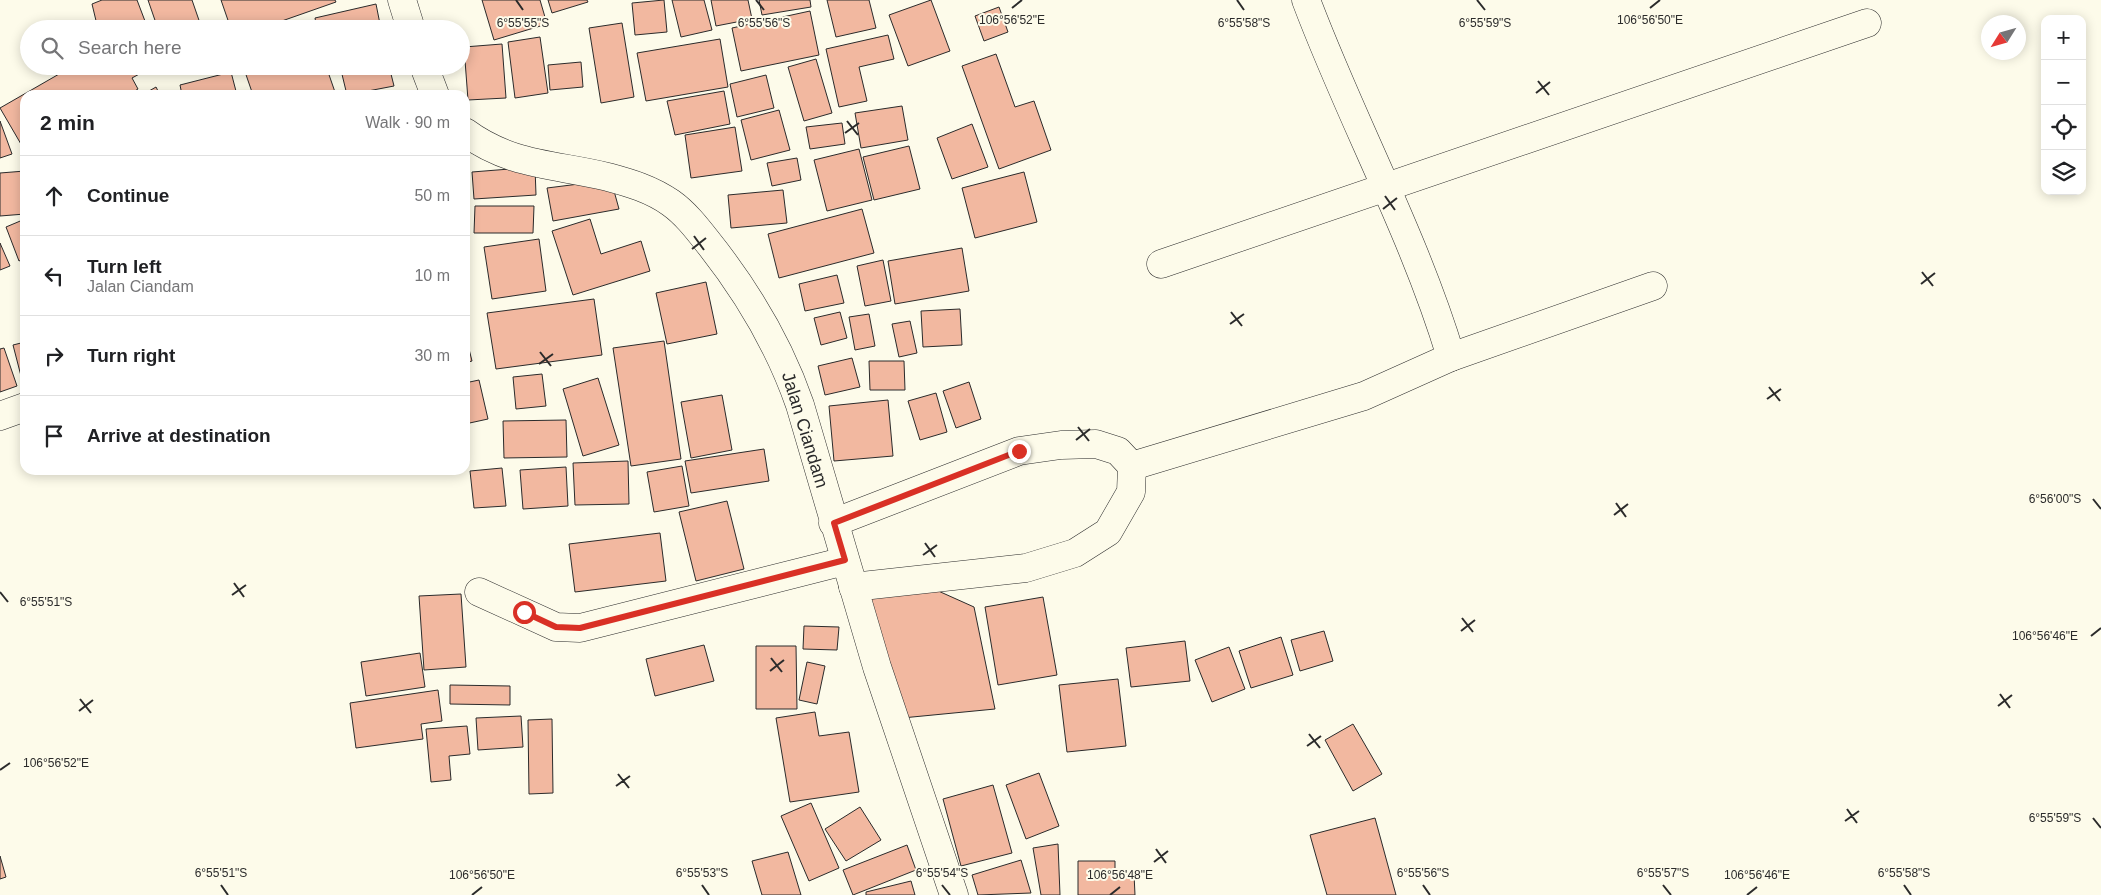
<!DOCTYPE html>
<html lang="en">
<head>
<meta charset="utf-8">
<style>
	body { margin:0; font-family:Arial,sans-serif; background:#f2f2f2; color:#202124 }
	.controls { position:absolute; right:15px; top:15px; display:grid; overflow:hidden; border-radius:10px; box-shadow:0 2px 12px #0003 }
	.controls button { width:45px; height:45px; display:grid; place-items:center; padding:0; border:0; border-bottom:1px solid #e0e0e0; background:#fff; color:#202124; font:25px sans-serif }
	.compass { position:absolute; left:1981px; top:15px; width:45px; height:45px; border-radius:50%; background:#fff; box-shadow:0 2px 12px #0003; rotate:233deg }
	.stop { position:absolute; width:15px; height:15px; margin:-11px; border:4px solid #d93025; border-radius:50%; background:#fff }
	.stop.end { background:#d93025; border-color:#fff; box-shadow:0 1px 5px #0008 }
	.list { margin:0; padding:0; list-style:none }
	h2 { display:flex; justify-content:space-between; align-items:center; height:65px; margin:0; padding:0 20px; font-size:21px }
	h2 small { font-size:16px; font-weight:400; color:#757577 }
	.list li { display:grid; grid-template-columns:32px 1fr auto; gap:15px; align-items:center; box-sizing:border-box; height:80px; padding:0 20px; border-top:1px solid #e0e0e0 }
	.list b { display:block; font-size:19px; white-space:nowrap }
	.list p { margin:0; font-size:16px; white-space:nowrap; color:#757577 }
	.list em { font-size:16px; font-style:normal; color:#757577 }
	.icon { flex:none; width:28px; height:28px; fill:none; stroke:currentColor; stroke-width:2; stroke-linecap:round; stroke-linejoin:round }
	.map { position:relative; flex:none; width:2101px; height:895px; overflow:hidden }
	.search { position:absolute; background:#fff; box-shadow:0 2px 12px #0003; left:20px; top:20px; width:450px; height:55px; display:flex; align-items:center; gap:12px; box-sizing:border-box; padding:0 18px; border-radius:28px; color:#757577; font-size:19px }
	.panel { position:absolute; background:#fff; box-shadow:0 2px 12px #0003; left:20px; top:90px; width:450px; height:385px; border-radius:15px }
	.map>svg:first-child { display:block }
</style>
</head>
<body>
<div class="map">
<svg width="2101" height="895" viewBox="0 0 2101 895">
	<rect width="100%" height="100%" fill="#fdfbea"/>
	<g fill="#f2b8a0" stroke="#2b2b2b">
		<path d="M102 0H137L148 29H98L92 4Z"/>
		<path d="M148 0H192L202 29H158Z"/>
		<path d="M221 0H335L336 2 259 29H231Z"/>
		<path d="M482 0H540L547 24 494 40Z"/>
		<path d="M548 0H587L588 2 552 13Z"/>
		<path d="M664 0 667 32 635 35 632 3Z"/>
		<path d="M672 0H704L712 30 681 37Z"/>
		<path d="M711 0H748L752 19 716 26Z"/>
		<path d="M759 0H810L811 7 762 15Z"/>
		<path d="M827 0H869L876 28 836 37Z"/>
		<path d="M931 0 950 51 908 66 889 15Z"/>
		<path d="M376 4 381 29H317L315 18Z"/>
		<path d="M999 7 1008 32 984 41 975 16Z"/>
		<path d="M810 11 819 55 741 71 732 28Z"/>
		<path d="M622 23 634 97 601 103 589 28Z"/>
		<path d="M888 35 894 59 859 67 867 101 839 107 826 49Z"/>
		<path d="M540 37 548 93 515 98 508 42Z"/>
		<path d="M720 39 728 87 646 101 637 53Z"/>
		<path d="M502 44 506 98 468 100 464 47Z"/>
		<path d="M996 54 1015 107 1034 101 1051 150 999 169 962 66Z"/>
		<path d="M816 59 832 113 804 121 788 67Z"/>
		<path d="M581 62 583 87 550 90 548 65Z"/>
		<path d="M73 66H154L132 78 138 89 128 95H25V151L0 108Z"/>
		<path d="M243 66H326L336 95H253Z"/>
		<path d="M340 66H389L394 86 347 95Z"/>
		<path d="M231 72 237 95H182L180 85Z"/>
		<path d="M766 75 774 108 737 117 730 84Z"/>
		<path d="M156 87 160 95H142Z"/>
		<path d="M724 91 730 124 675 135 667 101Z"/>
		<path d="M902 106 908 140 861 148 855 113Z"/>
		<path d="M779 110 790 150 751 160 741 120Z"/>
		<path d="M0 121 12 154 0 158Z"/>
		<path d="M842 123 845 144 810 149 806 127Z"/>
		<path d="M972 124 988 167 952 179 937 138Z"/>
		<path d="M735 127 742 171 691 178 685 135Z"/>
		<path d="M909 146 920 189 874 200 863 157Z"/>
		<path d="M859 149 872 200 827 211 814 160Z"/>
		<path d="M797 158 801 180 772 186 767 163Z"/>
		<path d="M535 167 536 195 474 199 472 172Z"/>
		<path d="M25 171V214L0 216V173Z"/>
		<path d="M1024 172 1037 222 975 238 962 188Z"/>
		<path d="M611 180 619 209 553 221 547 188Z"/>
		<path d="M783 190 787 223 731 228 728 195Z"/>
		<path d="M475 206H534L533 233H474Z"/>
		<path d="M862 209 874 253 779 278 768 234Z"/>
		<path d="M465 213H468L469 238H465Z"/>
		<path d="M25 219V258L19 261 6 227Z"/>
		<path d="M590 219 601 254 641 241 650 271 573 295 552 231Z"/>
		<path d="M539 239 546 291 492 299 484 247Z"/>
		<path d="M0 243 10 266 0 270Z"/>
		<path d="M962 248 969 291 895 304 888 261Z"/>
		<path d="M883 260 891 301 865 306 857 266Z"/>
		<path d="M837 275 844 303 805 311 799 284Z"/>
		<path d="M706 282 717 334 667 344 656 293Z"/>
		<path d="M594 299 602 355 496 369 487 313Z"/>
		<path d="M960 309 962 345 923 347 921 311Z"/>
		<path d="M840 312 847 338 821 345 814 318Z"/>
		<path d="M869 314 875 346 855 350 849 317Z"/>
		<path d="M910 321 917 353 899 357 892 324Z"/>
		<path d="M465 333 472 361 465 363Z"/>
		<path d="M664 341 681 459 631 466 613 348Z"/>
		<path d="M25 342V375L21 376 13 345Z"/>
		<path d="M4 348 17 386 0 392V349Z"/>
		<path d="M852 358 860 387 825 395 818 366Z"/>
		<path d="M869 361H904L905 390H870Z"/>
		<path d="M542 374 546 406 516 409 513 377Z"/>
		<path d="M598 378 619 445 583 456 563 389Z"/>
		<path d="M479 380 488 419 465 424V383Z"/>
		<path d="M969 382 981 419 956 428 943 391Z"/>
		<path d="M936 393 947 432 920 440 908 401Z"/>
		<path d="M722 395 732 450 691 458 681 402Z"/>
		<path d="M888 400 893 456 834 461 829 406Z"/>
		<path d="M566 420 567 457 504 458 503 421Z"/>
		<path d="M764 449 769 481 691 493 685 461Z"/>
		<path d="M628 461 629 504 575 505 573 463Z"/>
		<path d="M682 466 689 506 654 512 647 472Z"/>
		<path d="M566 467 568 506 523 509 520 470Z"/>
		<path d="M502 468 506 506 474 508 470 471Z"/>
		<path d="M727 501 744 569 696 581 679 512Z"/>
		<path d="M660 533 666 581 575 592 569 544Z"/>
		<path d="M916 581 974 607 995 709 902 718 865 586Z"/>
		<path d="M461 594 466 667 424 670 419 596Z"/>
		<path d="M1043 597 1057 675 998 685 985 607Z"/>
		<path d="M804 626 839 627 837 650 803 649Z"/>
		<path d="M1324 631 1333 661 1300 671 1291 640Z"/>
		<path d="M1281 637 1293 675 1251 688 1239 651Z"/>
		<path d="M1185 641 1190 681 1131 687 1126 648Z"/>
		<path d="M704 645 714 681 655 696 646 659Z"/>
		<path d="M756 646H796L797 709H756Z"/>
		<path d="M1229 647 1245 689 1212 702 1195 660Z"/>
		<path d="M420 653 425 687 366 696 361 662Z"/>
		<path d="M807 662 825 666 817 704 799 700Z"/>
		<path d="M1118 679 1126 746 1067 752 1059 685Z"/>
		<path d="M450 685 510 686V705L450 704Z"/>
		<path d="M438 690 442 721 421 724 423 739 356 748 350 703Z"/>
		<path d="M815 712 819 736 849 732 859 792 790 802 776 718Z"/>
		<path d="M521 716 523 747 478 750 476 718Z"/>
		<path d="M552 719 553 793 529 794 528 720Z"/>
		<path d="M1353 724 1382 774 1353 791 1325 740Z"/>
		<path d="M467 726 470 754 449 756 451 780 431 782 426 729Z"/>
		<path d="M1039 773 1059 826 1026 839 1006 785Z"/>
		<path d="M993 785 1012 853 961 866 943 799Z"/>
		<path d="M811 803 839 868 809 881 781 816Z"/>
		<path d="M860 807 881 840 846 861 825 829Z"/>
		<path d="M1375 818 1396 895H1327L1310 835Z"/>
		<path d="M1058 844 1060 895H1041L1033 848Z"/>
		<path d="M907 845 916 870 853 895 843 870Z"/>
		<path d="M788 852 801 895H762L752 861Z"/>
		<path d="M0 856 6 877 0 879Z"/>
		<path d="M1021 860 1031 893 978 895 972 875Z"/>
		<path d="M1078 861H1115V874H1134L1135 895H1078Z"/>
		<path d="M911 881 915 895H866V892Z"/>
	</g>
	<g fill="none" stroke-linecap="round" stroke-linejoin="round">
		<defs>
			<g id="street">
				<path d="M1161 264 1867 23"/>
				<path d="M1451 357 1653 286"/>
				<path d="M0 416 25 407"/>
				<path d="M1132 466 1364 396 1451 357C1414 234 1351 120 1306 0"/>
				<path d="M833 523 1019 451 1061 445 1096 444 1118 451 1132 466 1131 492 1108 532 1075 553 1026 568 853 587"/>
				<path d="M479 592 556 627 580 628 845 561"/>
			</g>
			<g id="secondary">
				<path d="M402 0 411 29"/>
				<path d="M424 66 435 95"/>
				<path d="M465 132C511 166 555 164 608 177 630 183 651 189 671 203 685 213 696 227 707 241 747 291 779 344 800 405L877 667 954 895"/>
			</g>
		</defs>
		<use href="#street" stroke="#2b2b2b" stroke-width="29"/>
		<use href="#secondary" stroke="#2b2b2b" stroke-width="29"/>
		<use href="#street" stroke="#fdfbea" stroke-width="28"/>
		<use href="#secondary" stroke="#fdfbea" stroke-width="28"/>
	</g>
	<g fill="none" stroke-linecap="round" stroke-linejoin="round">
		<path stroke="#d93025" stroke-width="6" d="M524 612 556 627 580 628 845 560 834 523 1019 451"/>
	</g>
	<path fill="none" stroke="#2b2b2b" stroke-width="2" d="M516 0 523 10M756 0 764 10M1237 0 1244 10M1477 0 1485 10M1012 8 1022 0M1650 8 1660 0M1538 81 1549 95M1536 93 1550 82M847 121 858 135M845 133 859 123M1385 196 1395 210M1383 209 1397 198M694 236 704 250M692 249 706 238M1922 272 1933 286M1921 284 1935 273M1231 312 1242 326M1230 324 1244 314M540 352 551 366M539 364 553 354M1769 387 1780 401M1767 399 1781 389M1078 427 1089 441M1076 440 1090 429M2093 499 2101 509M1616 503 1626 517M1614 515 1628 504M925 543 935 557M923 555 937 545M234 583 244 597M0 592 8 602M232 595 246 585M1462 618 1473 632M1461 631 1475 620M2091 636 2101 628M771 658 782 672M770 671 784 660M2000 694 2010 708M80 699 91 713M1998 706 2012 695M79 711 93 700M1309 734 1320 748M1307 746 1321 736M0 770 10 763M618 774 629 788M616 786 630 776M1847 809 1857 823M2093 818 2101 828M1845 821 1859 811M1156 849 1166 863M1154 862 1168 851M221 885 228 895M702 885 709 895M942 885 950 895M1423 885 1430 895M1663 885 1671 895M1904 885 1911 895M472 895 482 887M1110 895 1120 887M1747 895 1757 887"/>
	<g text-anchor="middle" stroke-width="4" stroke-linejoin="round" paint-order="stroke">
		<g font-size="18" fill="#2b2b2b" stroke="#fdfbea">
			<text transform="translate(805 430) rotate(73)" y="6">Jalan Ciandam</text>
		</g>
	</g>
	<g font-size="12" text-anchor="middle" fill="#2b2b2b" stroke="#fdfbea" stroke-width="4" stroke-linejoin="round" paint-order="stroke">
		<text x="1650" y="24">106°56'50"E</text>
		<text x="1012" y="24">106°56'52"E</text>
		<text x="523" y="27">6°55'55"S</text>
		<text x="764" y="27">6°55'56"S</text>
		<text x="1244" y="27">6°55'58"S</text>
		<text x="1485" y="27">6°55'59"S</text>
		<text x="2055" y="503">6°56'00"S</text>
		<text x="46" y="606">6°55'51"S</text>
		<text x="2045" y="640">106°56'46"E</text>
		<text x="56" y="767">106°56'52"E</text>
		<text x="2055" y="822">6°55'59"S</text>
		<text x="221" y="877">6°55'51"S</text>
		<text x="702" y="877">6°55'53"S</text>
		<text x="942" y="877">6°55'54"S</text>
		<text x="1423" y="877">6°55'56"S</text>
		<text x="1663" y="877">6°55'57"S</text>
		<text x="1904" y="877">6°55'58"S</text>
		<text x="482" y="879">106°56'50"E</text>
		<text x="1120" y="879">106°56'48"E</text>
		<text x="1757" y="879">106°56'46"E</text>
	</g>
</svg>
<div class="controls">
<button>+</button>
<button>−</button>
<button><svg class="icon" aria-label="locate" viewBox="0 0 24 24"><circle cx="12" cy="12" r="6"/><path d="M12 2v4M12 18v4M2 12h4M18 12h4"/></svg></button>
<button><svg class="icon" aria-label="layers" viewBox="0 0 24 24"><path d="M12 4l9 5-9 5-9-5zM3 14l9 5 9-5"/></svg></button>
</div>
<svg class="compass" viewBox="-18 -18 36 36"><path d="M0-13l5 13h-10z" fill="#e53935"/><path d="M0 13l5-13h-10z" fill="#757577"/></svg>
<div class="stop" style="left:524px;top:612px"></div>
<div class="stop end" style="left:1019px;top:451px"></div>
<div class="search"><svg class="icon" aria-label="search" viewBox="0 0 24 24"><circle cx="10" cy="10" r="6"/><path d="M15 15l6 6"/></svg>Search here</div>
<section class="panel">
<h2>2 min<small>Walk · 90 m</small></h2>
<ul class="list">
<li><svg class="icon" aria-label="ahead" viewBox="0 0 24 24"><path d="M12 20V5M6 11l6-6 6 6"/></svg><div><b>Continue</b></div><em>50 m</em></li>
<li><svg class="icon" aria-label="left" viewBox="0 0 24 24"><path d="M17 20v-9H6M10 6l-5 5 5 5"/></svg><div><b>Turn left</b><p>Jalan Ciandam</p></div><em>10 m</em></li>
<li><svg class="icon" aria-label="right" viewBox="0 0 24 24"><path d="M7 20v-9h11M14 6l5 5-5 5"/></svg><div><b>Turn right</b></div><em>30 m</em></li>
<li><svg class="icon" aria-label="arrive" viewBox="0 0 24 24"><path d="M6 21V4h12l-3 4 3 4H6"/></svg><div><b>Arrive at destination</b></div></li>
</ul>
</section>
</div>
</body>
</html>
